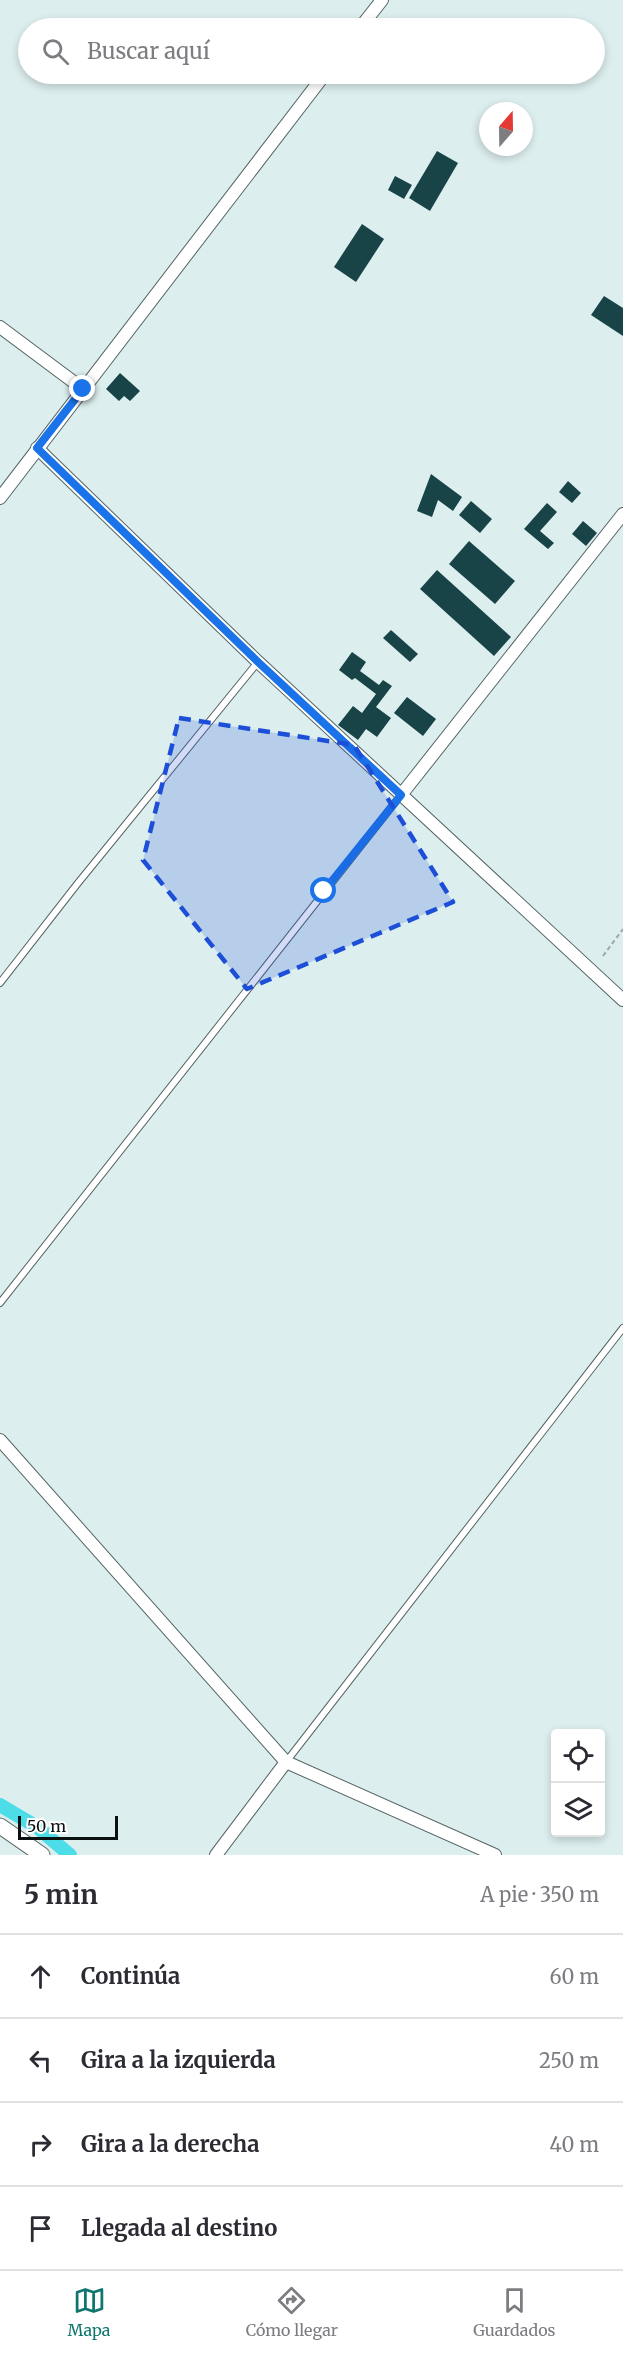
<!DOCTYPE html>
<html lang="es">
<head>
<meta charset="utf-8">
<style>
	body { margin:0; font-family:Merriweather,serif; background:#f7f7f7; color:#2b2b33 }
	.controls { position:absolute; right:18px; bottom:18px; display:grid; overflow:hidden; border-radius:6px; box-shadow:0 3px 9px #0003 }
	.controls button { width:54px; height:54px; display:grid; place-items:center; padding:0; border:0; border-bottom:2px solid #e1e1e2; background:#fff; color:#2b2b33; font:30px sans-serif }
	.compass { position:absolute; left:479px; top:102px; width:54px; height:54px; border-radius:50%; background:#fff; box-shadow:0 3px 9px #0003; rotate:20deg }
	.scale { position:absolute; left:18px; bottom:15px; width:100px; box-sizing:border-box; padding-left:6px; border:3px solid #0b1011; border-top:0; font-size:16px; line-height:21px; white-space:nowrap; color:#0b1011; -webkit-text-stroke:4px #fff; paint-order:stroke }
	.stop { position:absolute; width:18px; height:18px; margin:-14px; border:4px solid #1a73e8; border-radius:50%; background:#fff }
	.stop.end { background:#1a73e8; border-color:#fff; box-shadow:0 2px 6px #0008 }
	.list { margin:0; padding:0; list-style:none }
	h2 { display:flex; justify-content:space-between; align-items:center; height:78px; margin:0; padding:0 24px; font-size:26px }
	h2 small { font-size:20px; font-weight:400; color:#7c7c81 }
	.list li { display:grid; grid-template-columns:39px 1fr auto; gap:18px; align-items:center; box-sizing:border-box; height:84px; padding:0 24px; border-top:2px solid #e1e1e2 }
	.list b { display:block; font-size:22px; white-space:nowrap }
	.list em { font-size:20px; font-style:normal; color:#7c7c81 }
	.icon { flex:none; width:33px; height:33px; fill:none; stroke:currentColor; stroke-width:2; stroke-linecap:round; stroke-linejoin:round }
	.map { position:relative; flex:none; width:623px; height:1855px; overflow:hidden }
	.search { position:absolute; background:#fff; box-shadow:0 3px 9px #0003; left:18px; right:18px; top:18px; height:66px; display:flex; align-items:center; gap:15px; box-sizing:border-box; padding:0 21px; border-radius:33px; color:#7c7c81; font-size:22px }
	.sheet { height:414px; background:#fff }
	nav { display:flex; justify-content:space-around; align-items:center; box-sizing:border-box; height:84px; border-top:2px solid #e1e1e2; background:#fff; font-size:16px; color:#7c7c81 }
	nav a { display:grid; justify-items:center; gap:3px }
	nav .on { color:#0f766e }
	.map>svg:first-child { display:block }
</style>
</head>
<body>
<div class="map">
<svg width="623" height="1855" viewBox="0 0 623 1855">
	<rect width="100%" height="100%" fill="#ddeeef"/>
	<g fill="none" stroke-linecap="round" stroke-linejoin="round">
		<path stroke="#4cdde8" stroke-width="14" d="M0 1805 37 1827 70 1855"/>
	</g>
	<g fill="#184448">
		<path d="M437 151 458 163 430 211 409 198Z"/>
		<path d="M395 176 412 185 404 199 388 190Z"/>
		<path d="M362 224 384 239 356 282 334 267Z"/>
		<path d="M604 296 623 308V336L591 315Z"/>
		<path d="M120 373 140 391 130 401 124 396 119 401 106 389Z"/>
		<path d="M431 474 462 497 453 511 438 500 432 517 417 511Z"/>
		<path d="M568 481 581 493 572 503 559 492Z"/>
		<path d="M471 501 492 519 480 533 459 515Z"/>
		<path d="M547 503 557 512 540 531 554 543 548 549 524 529Z"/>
		<path d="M583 521 597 533 586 546 572 534Z"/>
		<path d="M469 541 515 581 495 604 449 564Z"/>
		<path d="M437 570 511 637 494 656 420 589Z"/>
		<path d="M391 630 418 654 410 662 383 638Z"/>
		<path d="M352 652 366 662 360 671 379 685 383 680 392 686 376 707 391 718 377 737 366 729 358 740 338 725 353 706 362 713 376 694 355 678 352 680 339 670Z"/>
		<path d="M407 697 436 719 423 736 394 713Z"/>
	</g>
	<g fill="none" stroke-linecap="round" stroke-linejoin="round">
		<defs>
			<g id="service">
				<path d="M0 983 78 883 258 662"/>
				<path d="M0 1303 401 795"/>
				<path d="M286 1762 623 1328"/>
			</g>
			<g id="minor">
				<path d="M360 28 382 0"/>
				<path d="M0 327 83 389"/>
				<path d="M37 448 258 662 623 1000"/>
				<path d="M0 498 325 74"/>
				<path d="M401 795 623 514"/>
				<path d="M0 1440 286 1762 495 1855"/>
				<path d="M216 1855 286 1762"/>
			</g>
			<path id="tertiary" d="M0 1826 42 1855"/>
		</defs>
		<use href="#service" stroke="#556465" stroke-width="8"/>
		<use href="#minor" stroke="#556465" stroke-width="14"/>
		<use href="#tertiary" stroke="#556465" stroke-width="17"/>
		<path stroke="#9ba8a9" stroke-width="2" stroke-dasharray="4.5 3" stroke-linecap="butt" d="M603 956 623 929"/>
		<use href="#service" stroke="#fff" stroke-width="6"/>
		<use href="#minor" stroke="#fff" stroke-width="12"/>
		<use href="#tertiary" stroke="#fff" stroke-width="15"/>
	</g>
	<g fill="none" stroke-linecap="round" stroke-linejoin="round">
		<path stroke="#1a73e8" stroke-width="8" d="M83 389 37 448 258 662 401 795 324 891"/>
	</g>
	<path fill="#1d4ed8" fill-opacity="0.2" stroke="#1d4ed8" stroke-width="4.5" stroke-dasharray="12 8" stroke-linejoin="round" d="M179 718 354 745 453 902 247 989 143 860Z"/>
</svg>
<div class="controls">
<button><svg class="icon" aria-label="locate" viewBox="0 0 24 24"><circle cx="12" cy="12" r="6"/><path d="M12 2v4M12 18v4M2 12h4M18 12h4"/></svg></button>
<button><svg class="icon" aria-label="layers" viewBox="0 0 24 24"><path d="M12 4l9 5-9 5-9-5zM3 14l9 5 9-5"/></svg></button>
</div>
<svg class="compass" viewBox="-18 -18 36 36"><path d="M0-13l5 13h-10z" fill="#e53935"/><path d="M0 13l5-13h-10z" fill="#7c7c81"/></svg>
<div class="scale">50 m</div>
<div class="stop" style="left:324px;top:891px"></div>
<div class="stop end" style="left:83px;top:389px"></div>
<div class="search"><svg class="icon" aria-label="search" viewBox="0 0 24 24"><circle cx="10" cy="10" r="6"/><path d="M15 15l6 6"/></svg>Buscar aquí</div>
</div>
<section class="sheet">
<h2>5 min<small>A pie · 350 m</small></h2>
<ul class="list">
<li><svg class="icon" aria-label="ahead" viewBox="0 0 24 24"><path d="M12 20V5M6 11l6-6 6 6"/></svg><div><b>Continúa</b></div><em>60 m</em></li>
<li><svg class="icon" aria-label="left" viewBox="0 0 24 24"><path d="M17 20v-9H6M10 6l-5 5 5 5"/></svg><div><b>Gira a la izquierda</b></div><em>250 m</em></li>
<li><svg class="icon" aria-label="right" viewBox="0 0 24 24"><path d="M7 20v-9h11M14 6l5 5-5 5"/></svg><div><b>Gira a la derecha</b></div><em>40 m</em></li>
<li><svg class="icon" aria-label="arrive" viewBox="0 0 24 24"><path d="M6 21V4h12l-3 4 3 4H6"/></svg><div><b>Llegada al destino</b></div></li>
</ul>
</section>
<nav>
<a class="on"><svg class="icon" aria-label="map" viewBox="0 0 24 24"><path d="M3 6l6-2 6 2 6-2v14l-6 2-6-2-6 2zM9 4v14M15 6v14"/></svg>Mapa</a>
<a><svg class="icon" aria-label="directions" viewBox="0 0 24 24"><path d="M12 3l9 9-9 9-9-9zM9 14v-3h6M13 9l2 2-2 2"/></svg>Cómo llegar</a>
<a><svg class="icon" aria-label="saved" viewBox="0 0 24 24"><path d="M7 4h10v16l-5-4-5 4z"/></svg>Guardados</a>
</nav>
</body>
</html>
